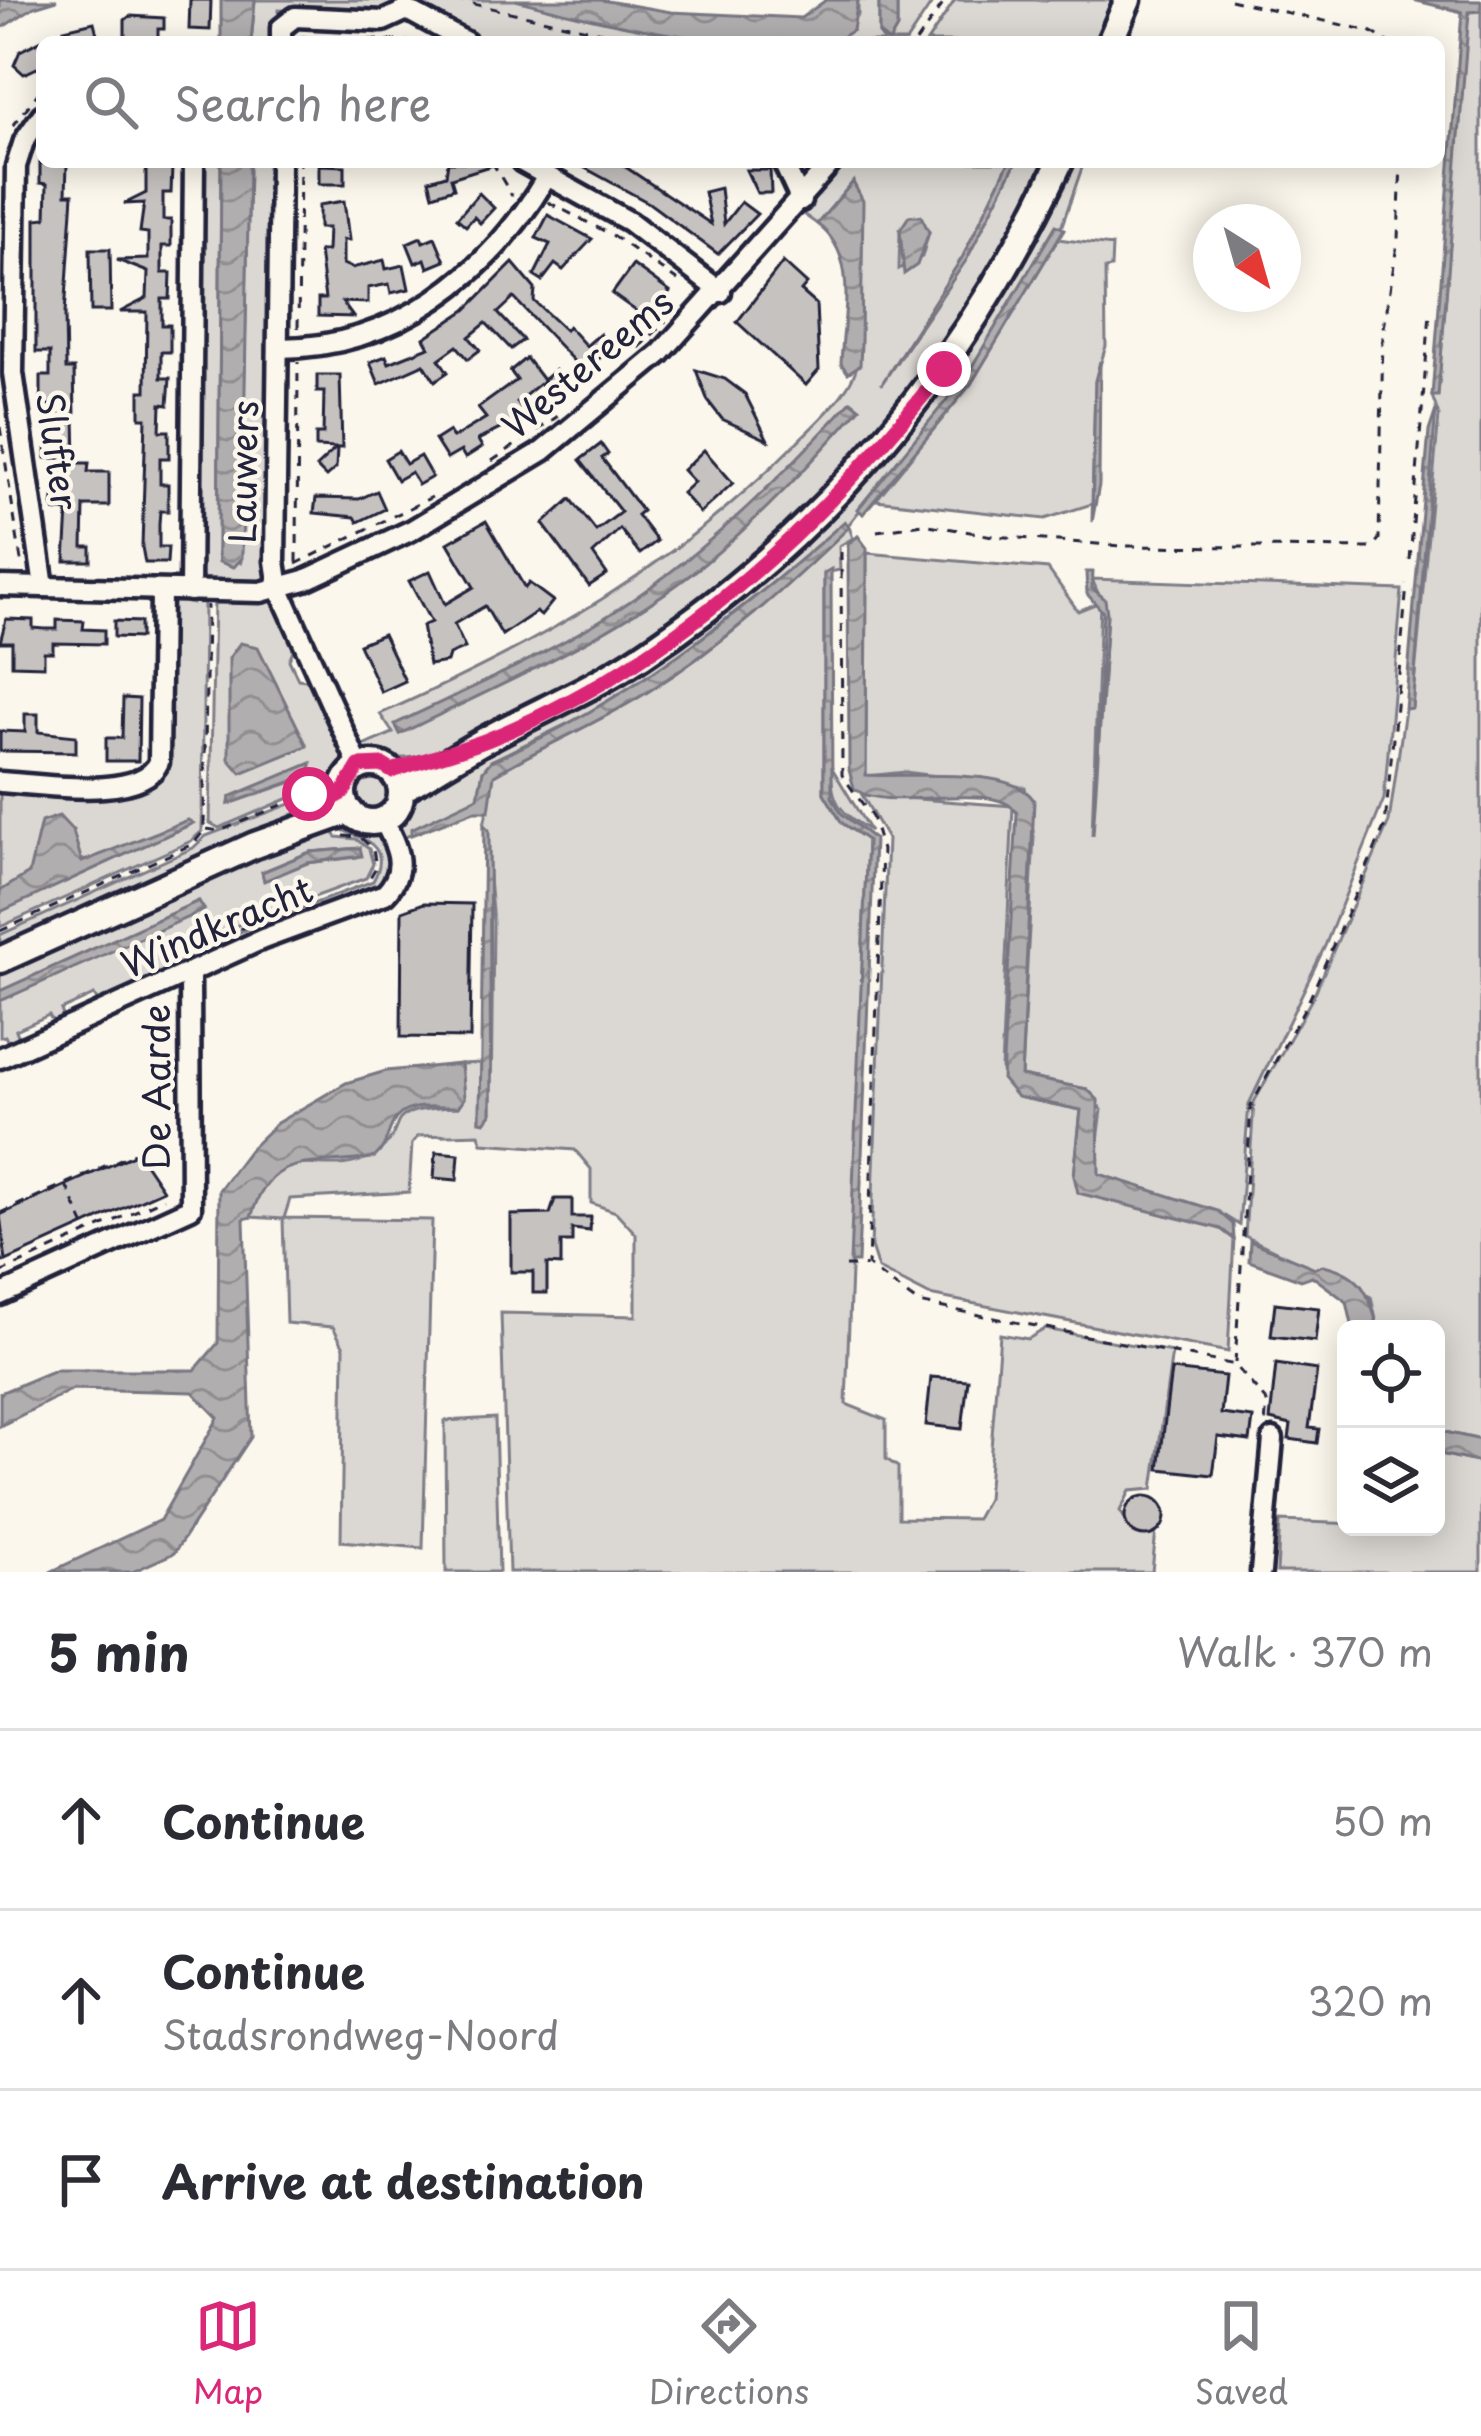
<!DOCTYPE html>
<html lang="en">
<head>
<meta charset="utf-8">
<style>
	body { margin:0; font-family:"Playpen Sans",sans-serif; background:#f2f2f3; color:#2b2b33 }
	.controls { position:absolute; right:36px; bottom:36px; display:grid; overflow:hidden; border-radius:18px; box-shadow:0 6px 30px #0003 }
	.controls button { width:108px; height:108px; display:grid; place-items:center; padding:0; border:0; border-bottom:3px solid #e1e1e2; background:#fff; color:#2b2b33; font:60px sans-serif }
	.compass { position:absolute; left:1193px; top:204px; width:108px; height:108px; border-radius:50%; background:#fff; box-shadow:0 6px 30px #0003; rotate:143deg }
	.stop { position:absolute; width:36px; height:36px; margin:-27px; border:9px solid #db2777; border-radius:50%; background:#fff }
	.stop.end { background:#db2777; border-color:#fff; box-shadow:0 3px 12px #0008 }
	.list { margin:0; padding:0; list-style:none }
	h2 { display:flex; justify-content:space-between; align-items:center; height:156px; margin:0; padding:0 48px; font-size:51px }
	h2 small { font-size:39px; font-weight:400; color:#7c7c81 }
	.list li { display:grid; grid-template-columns:78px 1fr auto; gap:36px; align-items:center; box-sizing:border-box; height:180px; padding:0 48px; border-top:3px solid #e1e1e2 }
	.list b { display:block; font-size:45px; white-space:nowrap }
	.list p { margin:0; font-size:39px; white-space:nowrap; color:#7c7c81 }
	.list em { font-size:39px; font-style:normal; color:#7c7c81 }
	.icon { flex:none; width:66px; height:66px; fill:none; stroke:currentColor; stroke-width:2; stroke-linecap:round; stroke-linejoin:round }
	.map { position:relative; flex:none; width:1481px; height:1572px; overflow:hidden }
	.search { position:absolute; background:#fff; box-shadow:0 6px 30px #0003; left:36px; right:36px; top:36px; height:132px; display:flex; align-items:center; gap:30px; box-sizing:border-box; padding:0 42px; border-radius:18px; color:#7c7c81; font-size:45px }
	.sheet { height:696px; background:#fff }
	nav { display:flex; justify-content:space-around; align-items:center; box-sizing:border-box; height:168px; border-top:3px solid #e1e1e2; background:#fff; font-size:33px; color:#7c7c81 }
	nav a { display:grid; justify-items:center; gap:6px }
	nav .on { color:#db2777 }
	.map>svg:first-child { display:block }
</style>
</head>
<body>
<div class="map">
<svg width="1481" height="1572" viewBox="0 0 1481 1572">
	<defs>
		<pattern id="water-waves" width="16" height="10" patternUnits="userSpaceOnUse" patternTransform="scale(3)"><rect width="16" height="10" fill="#b1aeb0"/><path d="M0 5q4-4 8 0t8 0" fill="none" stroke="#908d90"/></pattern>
	</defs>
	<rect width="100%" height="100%" fill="#fbf7ec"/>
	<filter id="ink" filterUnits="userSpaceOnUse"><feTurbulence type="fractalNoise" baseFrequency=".00833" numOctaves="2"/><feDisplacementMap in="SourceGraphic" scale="24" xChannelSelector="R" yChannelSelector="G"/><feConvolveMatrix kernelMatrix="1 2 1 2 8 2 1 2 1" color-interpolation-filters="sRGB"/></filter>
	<g filter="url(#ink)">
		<g fill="#dbd8d3" stroke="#7e7d87" stroke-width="3" fill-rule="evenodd">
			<path d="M255 0H407L396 13 279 10 276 42H251Z"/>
			<path d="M422 0H516L653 31 830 41 858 15V0H879V34L885 42H476L455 24 425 12Z"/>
			<path d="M897 0H934L906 42H889L897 28Z"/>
			<path d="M955 0H1119L1101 42H927Z"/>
			<path d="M1474 10 1481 11V1440L1436 1430V1329H1378L1371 1297 1245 1236 1254 1102 1314 995 1389 822 1405 709 1412 707 1439 416 1432 396 1438 395 1466 37 1469 11Z"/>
			<path d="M199 162H221L218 552 241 563 249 162H275L270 583 197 579Z"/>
			<path d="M840 162H1050C930 412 765 589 516 713 468 737 418 773 364 752L360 747 393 733 380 714C544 641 669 571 797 442 817 422 852 391 857 365 865 321 854 231 853 182L817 224 800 212ZM900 230 929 232 922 257 899 269Z"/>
			<path d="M1068 162H1084L1061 228 1056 226 967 375 849 524 668 664 585 715 491 761 483 771 478 797 402 839 397 826 409 794 581 702 902 436 1004 289Z"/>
			<path d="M1058 239 1112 246 1111 268 1105 269 1106 346 1095 381 1092 504 1045 519 876 500 971 384Z"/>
			<path d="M849 527 853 538 839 546 840 570 824 573V793L842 823 867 840 846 1404 886 1420V1459L898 1467V1518L976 1519 987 1499 1000 1334 1028 1339 1045 1329 1172 1352 1153 1489 1130 1491 1120 1511 1135 1534 1156 1530 1152 1572H509L501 1313 636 1316V1234L616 1212 591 1203V1169L575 1150 482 1143 479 1134 418 1136 412 1144 409 1192 290 1199 284 1218 432 1220 423 1548 341 1541 344 1347 333 1327 286 1323 283 1219 251 1217C278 1130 322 1184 371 1156 419 1127 367 1110 458 1107L464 1098 461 1064 481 1063 480 1120 491 1114 493 922 484 825 494 775C544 745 599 723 649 691 724 644 786 588 849 527Z"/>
			<path d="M867 553 1048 569 1078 611 1100 602 1092 836 1107 614 1092 579 1402 590 1384 799 1325 946 1249 1104 1239 1225 1217 1211 1099 1174 1095 1164 1102 1110 1087 1089 1021 1076 1034 836 1025 787 905 772 866 776Z"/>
			<path d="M214 597 274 602 294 648 289 660 298 679 314 681 346 758 333 788 321 799 306 791 219 828 210 823ZM311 764 310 776 229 804 230 797Z"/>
			<path d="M176 598H204L202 831 191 841 0 927V912L192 824 91 862 76 858 73 831 25 878 0 891V789L132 792 160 777 166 763 170 604Z"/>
			<path d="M832 768 870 831C842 813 830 804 832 768Z"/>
			<circle cx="372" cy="791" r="17"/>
			<path d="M862 795 1013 806 1001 1069 1017 1097 1081 1110 1074 1176 1221 1229 1234 1239 1228 1352 929 1295 878 1269 871 1247 887 839Z"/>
			<path d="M306 798 316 802 239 843 0 950V935L193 848 206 836Z"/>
			<path d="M351 822 382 835 392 866 382 886 222 949 226 937 373 881C393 845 363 839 337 828Z"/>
			<path d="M327 825 337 837 356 839 369 849 373 864 366 878 200 939 189 948 181 968 100 1005 94 995 61 1010 65 1021 55 1026 49 1015 16 1030 20 1041 10 1046 5 1036 0 1037V1001L204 909 198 901 0 991V968ZM360 848 357 857 307 863 264 880 262 872 310 852Z"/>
			<path d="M495 1418 499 1572H446L445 1421Z"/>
			<path d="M1436 1453 1481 1463V1572H1277L1280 1521 1436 1527Z"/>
		</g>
		<g fill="url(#water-waves)" stroke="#787681" stroke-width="3">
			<path d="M0 0H57L34 7 0 29Z"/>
			<path d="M221 0H255L251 42H221Z"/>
			<path d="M516 0H601L671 12 801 18 826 0H858L853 30 837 40C730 52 618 27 516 0Z"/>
			<path d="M879 0H897V28L889 42 879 34Z"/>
			<path d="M1413 0 1481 1V11L1469 12 1438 396H1432L1462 12Z"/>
			<path d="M221 162H249L242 558 234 567 219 562 218 552Z"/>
			<path d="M1009 162H1016L967 259 881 385 963 256Z"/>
			<path d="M853 182 863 201 861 344 860 365 848 373 841 364C843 315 860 256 817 224Z"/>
			<path d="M909 216H921L929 232 917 265 904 274 900 230Z"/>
			<path d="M1056 225 1064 229 971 384 863 514 858 509 967 375Z"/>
			<path d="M1100 361 1099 485 1092 522 1095 381Z"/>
			<path d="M851 401 860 408C811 463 762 517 704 564 614 637 503 683 400 734L395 724C464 691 535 660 601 620 697 561 776 483 851 401Z"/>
			<path d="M1436 410 1412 708 1405 709 1429 431Z"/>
			<path d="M845 521 849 527C786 588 724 644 649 691 599 723 544 745 494 775L489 811H474L411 835V829L478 797 483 771 491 761C625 704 737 616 845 521Z"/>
			<path d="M858 536 867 548 866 775C902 778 1016 765 1034 801L1021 1076 1087 1089 1098 1100 1099 1174 1218 1211 1233 1224 1234 1239 1221 1229 1078 1193 1074 1176 1081 1110 1017 1097 1002 1079 1017 813C995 777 884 816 854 788L849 770 848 544Z"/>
			<path d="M831 569 832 797 841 813 874 839 858 1262H850L867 840 842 823 824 793V573Z"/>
			<path d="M1086 572H1093L1092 588 1105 599 1107 613 1093 836 1103 612 1087 594Z"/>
			<path d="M240 643 258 647 307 746 241 773 229 759V658Z"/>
			<path d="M311 763 310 775 229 804 230 797Z"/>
			<path d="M59 816 73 831 82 862 188 820 193 823 0 912V891L29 873 41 822Z"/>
			<path d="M484 825 489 830 491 1114 485 1122 480 1121Z"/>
			<path d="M360 848 362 856 307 863 264 881 262 872 310 852Z"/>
			<path d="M199 901 204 910 0 1001V991Z"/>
			<path d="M461 1064 464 1098 458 1107C438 1108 404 1101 393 1123 386 1136 387 1146 375 1157 317 1170 273 1145 251 1217L244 1219 251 1437 174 1553 132 1572H50L160 1520 218 1418 193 1392 73 1389 0 1426V1393L55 1370H195L218 1343 219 1190 249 1150 277 1123 346 1083 386 1071Z"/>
			<path d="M1250 1241 1315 1268 1323 1265C1361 1273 1370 1293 1378 1329H1353L1347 1302 1312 1276 1301 1280 1249 1261Z"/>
			<path d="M1436 1430 1481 1440V1463L1436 1453Z"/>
		</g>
		<g fill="#c6c2c0" stroke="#22223b" stroke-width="3">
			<path d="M190 0H211L210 30 189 29Z"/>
			<path d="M130 16 164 18V29H158V38L125 42V20Z"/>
			<path d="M94 22 99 42H68L64 29Z"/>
			<path d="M42 40V73L37 68 24 74 14 65 20 51Z"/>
			<path d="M146 162 172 167 171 193H163V220H171V246H162V273H171L170 299H162V325H170V352H161V378H170L168 405 161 404 160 431H169V458H160V484H168V511H160L159 524V547H168L167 563H145L142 547 146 418H140V391H146L147 312H120L147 298 148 272 117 260 148 259V233L140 232 144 203 124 204 146 193Z"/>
			<path d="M448 162H492L493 165 451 178 454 188 433 195 429 180 446 175Z"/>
			<path d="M574 162H618L711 224 704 192 720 188 724 224 741 202 757 214 718 254 649 203Z"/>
			<path d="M40 163 67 164 66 194H73L65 314 66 369H74L76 463H89L88 472H109V506H84L83 547H91V561H65L68 511H55L52 505 60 458H46L47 428H56L57 405H41V376H50V352H36V219L46 218 47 184 40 183Z"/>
			<path d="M319 165 345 166V184H319Z"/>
			<path d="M746 170H770L771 193H757Z"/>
			<path d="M479 193 494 208 480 223 474 217 466 226 457 218Z"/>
			<path d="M344 201 349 240H343V264L352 268 384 260 386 269 404 265 409 289 391 293 389 284 368 288V303L342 302 353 317 318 316V299H325L319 251H327L328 228H319V205Z"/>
			<path d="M548 215 592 239 563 270 555 264 542 281 534 276 550 244 536 238Z"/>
			<path d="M421 237 423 242 435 237 445 261 428 268 425 259 415 263 407 243Z"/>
			<path d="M90 249H110L111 311H91Z"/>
			<path d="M783 262 807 284 801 291 816 304 819 370 806 385 737 322Z"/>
			<path d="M513 263 535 289 534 301 565 330 568 326 586 346 600 334 611 348 584 372 514 298 498 313 523 340 511 349 486 323 469 337 480 350 468 359 457 346 439 359 448 372 435 381 424 364 379 384 370 362 386 356 389 363 429 347 424 338 466 310Z"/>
			<path d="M633 265 670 292 650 321 612 294Z"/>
			<path d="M526 358 543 380 555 370 569 389 557 398 543 381 517 402 526 416 478 440 482 447 465 458 461 451 447 459 435 440 449 431 453 438 486 418 478 408 517 380 510 371Z"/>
			<path d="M696 370 725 379 745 394 768 440 722 419 708 401Z"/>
			<path d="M317 375H340L342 448H337L336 468 326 477 316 467 336 448 316 447V434H323L324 392H317Z"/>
			<path d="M601 444 608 454 602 458 642 511 637 515 657 541 640 554 620 529 593 554 607 574 589 586 543 524 571 499 596 531 621 512 580 460Z"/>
			<path d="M704 450 733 483 700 513 682 493 694 482 683 470Z"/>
			<path d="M398 451 406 464 420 456 432 477 418 485 411 472 397 480 385 459Z"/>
			<path d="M377 491 385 509 358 522 355 517 314 513 316 498 359 499Z"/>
			<path d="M486 521 525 588 529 583 553 601 541 616 536 612 502 635 485 606 454 624 465 648 449 655 447 662 429 665 422 626 431 622 409 581 430 571 445 604 474 587 448 543Z"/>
			<path d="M6 619 33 620V628L45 629H57V620L84 621 83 629 104 630V644L53 643V652H44V666L12 665V642H0Z"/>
			<path d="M114 621 140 622V638L114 637Z"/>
			<path d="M383 634 405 681 381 692 359 644Z"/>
			<path d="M123 698 139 699 138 761H106V738H122Z"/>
			<path d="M25 714H38V732L76 736V752L0 751V731L25 732Z"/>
			<path d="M424 903 472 904 470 1038 401 1037 402 911Z"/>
			<path d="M436 1152 459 1154 457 1180 434 1178Z"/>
			<path d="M138 1153 163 1190 6 1261 0 1215Z"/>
			<path d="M555 1199H572V1217H591L590 1231 572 1229V1242H561V1265L547 1264V1293H533V1272H511V1215L550 1214Z"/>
			<path d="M1275 1303 1319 1308 1315 1341 1271 1336Z"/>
			<path d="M1276 1364 1317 1370 1309 1428 1319 1429 1317 1443 1289 1439 1291 1425 1270 1420Z"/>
			<path d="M1171 1370 1225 1376 1221 1414 1253 1418 1250 1441 1218 1437 1213 1475 1159 1469Z"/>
			<path d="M931 1377 968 1380 962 1429 926 1425Z"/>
			<circle cx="1145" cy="1516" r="20"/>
		</g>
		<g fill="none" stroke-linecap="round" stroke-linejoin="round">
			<defs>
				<g id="minor">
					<path d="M407 10 466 42"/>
					<path d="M281 42V28L295 17 383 21 407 10"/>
					<path d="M42 115 24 141 16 166 13 373 44 587"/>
					<path d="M280 162 275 561 279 588 359 766"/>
					<path d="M522 162 630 222 721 292"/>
					<path d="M783 162 801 201"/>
					<path d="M280 348C395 348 489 275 546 178"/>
					<path d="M0 586 261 592 305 580 412 530 543 451 661 353 832 162"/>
					<path d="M190 591 194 162"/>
					<path d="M0 782C40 784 141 802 159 762L161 591"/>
					<path d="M0 1058 263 939 385 894C409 869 397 847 383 819"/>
					<path d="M0 1295 191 1208 190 972"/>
					<path d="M1261 1572 1273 1439"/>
				</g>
				<g id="major">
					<path d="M1110 42 1128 0"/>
					<circle cx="372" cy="793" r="29"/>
					<path d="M401 790C430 774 458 755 487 739 538 711 592 689 640 657 828 533 965 365 1060 162"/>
					<path d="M0 960 255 845 350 811"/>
				</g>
			</defs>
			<use href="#minor" stroke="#22223b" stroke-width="27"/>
			<use href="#major" stroke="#22223b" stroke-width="33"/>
			<g stroke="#22223b" stroke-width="3" stroke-dasharray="9 9" stroke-linecap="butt">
				<path d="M455 0 647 42"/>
				<path d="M1230 0 1370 31 1388 42"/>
				<path d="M302 42V37L425 42"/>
				<path d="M916 42 946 0"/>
				<path d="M13 126 42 88"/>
				<path d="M492 162 512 196"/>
				<path d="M548 202 612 235 678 281"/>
				<path d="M298 328 300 162"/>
				<path d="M639 348 666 321"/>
				<path d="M0 427 22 567"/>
				<path d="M492 461 558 416"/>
				<path d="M877 531 923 524 993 536 1122 546 1372 548 1379 539 1383 334 1398 239 1401 162"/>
				<path d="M841 552 842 775 872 817 882 850 868 1266 918 1303 1235 1365 1267 1402 1265 1426"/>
				<path d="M1410 560 1430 313"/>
				<path d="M297 562 298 362"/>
				<path d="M296 564 432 497"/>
				<path d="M207 829 220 831 305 795 318 800"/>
				<path d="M344 836 360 837 373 849 376 867 368 881"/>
				<path d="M0 931 193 844 204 831 207 605"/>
				<path d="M191 951 199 943 259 922"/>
				<path d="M66 1185 87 1231"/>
				<path d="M0 1213 134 1153"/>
				<path d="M0 1255 7 1269"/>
				<path d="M845 1266H866"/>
				<path d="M0 1273 164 1198"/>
				<path d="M1235 1363 1251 1106 1310 998 1385 826 1407 585"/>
			</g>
			<use href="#minor" stroke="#fbf7ec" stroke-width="18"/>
			<use href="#major" stroke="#fbf7ec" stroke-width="24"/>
		</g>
	</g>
	<g fill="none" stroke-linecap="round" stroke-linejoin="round" filter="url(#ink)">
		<path stroke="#db2777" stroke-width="15" d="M309 794 321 805 343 793 359 766 382 765 392 771C423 760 456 752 487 740 673 665 823 524 944 369"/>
	</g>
	<g text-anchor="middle" stroke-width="9" stroke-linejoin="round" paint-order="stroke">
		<g font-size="36" fill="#22223b" stroke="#fbf7ec">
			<text transform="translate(588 364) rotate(-40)" y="13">Westereems</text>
			<text transform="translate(57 451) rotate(82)" y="13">Slufter</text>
			<text transform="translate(244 472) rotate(-89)" y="13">Lauwers</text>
			<text transform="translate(217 927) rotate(-23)" y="13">Windkracht</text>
			<text transform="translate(157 1087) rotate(-90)" y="13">De Aarde</text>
		</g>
	</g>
</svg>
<div class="controls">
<button><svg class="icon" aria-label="locate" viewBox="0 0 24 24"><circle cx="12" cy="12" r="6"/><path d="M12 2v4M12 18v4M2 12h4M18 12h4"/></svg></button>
<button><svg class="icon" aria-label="layers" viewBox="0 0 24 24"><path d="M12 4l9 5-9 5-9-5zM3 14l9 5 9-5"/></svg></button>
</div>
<svg class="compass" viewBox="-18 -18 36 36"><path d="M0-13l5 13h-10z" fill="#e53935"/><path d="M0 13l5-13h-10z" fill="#7c7c81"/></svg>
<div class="stop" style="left:309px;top:794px"></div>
<div class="stop end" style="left:944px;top:369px"></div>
<div class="search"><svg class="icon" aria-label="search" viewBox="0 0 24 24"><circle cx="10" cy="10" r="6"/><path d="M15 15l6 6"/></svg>Search here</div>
</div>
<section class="sheet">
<h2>5 min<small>Walk · 370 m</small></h2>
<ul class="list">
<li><svg class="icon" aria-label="ahead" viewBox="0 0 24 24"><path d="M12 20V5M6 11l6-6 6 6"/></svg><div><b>Continue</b></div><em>50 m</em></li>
<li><svg class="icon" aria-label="ahead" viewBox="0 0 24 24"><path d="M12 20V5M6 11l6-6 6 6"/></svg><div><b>Continue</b><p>Stadsrondweg-Noord</p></div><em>320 m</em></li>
<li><svg class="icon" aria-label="arrive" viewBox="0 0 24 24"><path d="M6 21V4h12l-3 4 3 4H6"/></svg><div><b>Arrive at destination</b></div></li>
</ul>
</section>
<nav>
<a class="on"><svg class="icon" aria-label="map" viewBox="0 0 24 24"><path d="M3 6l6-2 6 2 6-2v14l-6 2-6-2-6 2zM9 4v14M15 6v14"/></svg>Map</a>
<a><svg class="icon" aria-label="directions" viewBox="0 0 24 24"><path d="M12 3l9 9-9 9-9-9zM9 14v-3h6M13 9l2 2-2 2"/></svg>Directions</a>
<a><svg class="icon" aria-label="saved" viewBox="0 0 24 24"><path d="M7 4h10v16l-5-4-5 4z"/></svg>Saved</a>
</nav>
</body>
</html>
